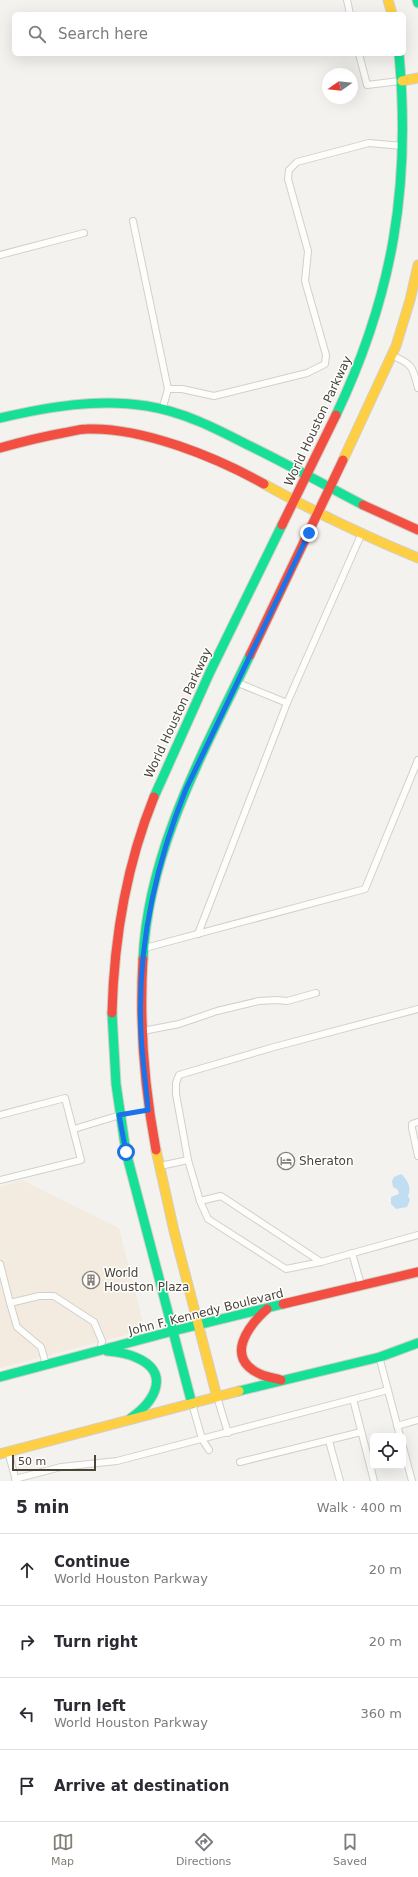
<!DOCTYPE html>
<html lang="en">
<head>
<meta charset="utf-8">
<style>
	body { margin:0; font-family:"DejaVu Sans",sans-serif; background:#f7f7f7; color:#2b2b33 }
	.controls { position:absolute; right:12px; bottom:12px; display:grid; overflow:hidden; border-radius:6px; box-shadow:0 4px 16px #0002 }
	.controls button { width:36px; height:36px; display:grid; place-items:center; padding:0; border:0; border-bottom:1px solid #e1e1e2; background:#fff; color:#2b2b33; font:20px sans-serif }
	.compass { position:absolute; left:322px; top:68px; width:36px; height:36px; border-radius:50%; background:#fff; box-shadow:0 4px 16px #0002; rotate:256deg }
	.scale { position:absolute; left:12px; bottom:10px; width:84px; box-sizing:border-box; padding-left:4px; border:2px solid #4b4439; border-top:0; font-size:11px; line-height:14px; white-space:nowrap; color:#4b4439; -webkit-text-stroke:3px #fff; paint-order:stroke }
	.stop { position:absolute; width:12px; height:12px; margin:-9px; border:3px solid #1a73e8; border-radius:50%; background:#fff }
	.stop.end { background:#1a73e8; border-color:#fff; box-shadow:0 1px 4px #0008 }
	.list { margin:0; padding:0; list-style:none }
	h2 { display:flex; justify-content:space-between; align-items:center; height:52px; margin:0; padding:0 16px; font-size:17px }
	h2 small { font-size:13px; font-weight:400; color:#7c7c81 }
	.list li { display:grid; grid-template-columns:26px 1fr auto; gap:12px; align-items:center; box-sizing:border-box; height:72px; padding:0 16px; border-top:1px solid #e1e1e2 }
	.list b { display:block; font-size:15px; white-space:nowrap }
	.list p { margin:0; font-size:13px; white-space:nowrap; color:#7c7c81 }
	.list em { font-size:13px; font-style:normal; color:#7c7c81 }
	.icon { flex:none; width:22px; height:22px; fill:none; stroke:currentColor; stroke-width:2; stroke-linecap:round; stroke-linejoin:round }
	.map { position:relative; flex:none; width:418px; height:1481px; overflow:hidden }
	.search { position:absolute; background:#fff; box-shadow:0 4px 16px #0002; left:12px; right:12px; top:12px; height:44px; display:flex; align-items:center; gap:10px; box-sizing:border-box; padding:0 14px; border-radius:6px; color:#7c7c81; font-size:15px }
	.sheet { height:340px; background:#fff }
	nav { display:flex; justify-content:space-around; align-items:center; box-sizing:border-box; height:56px; border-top:1px solid #e1e1e2; background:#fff; font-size:11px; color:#7c7c81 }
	nav a { display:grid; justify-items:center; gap:2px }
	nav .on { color:#868178 }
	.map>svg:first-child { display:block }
</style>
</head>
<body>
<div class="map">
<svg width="418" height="1481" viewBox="0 0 418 1481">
	<rect width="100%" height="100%" fill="#f4f2ee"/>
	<path fill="#f3ebdf" d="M22 1180 119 1228 145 1330 0 1368V1187Z"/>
	<path fill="#c0ddf1" d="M401 1174C407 1179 412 1188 408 1196L410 1200 407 1207 396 1209 391 1204V1197L399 1194 398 1190 393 1187 392 1181 394 1177Z"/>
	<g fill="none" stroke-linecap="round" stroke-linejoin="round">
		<defs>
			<g id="lane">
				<path d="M347 0 350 14"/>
				<path d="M359 54 367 85 400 81"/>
				<path d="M133 221 168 389"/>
				<path d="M0 255 84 233"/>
				<path d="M393 356C413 364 413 368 418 388"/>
				<path d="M163 407 168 389H182L214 396 307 373 325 364 326 355 305 281 308 251 288 179 289 170 297 162 369 143 402 146"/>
				<path d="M238 683 287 703"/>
				<path d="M198 934 287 703 361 535"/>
				<path d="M145 948 365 889 418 760"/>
				<path d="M418 1009 274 1047 179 1075 176 1083V1094L188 1160 200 1201 208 1219 286 1269 321 1262 418 1235"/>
				<path d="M143 1031 179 1024 217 1011 259 1001 277 1000 287 1001 316 993"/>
				<path d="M0 1115 65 1098 81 1160 0 1180"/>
				<path d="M418 1122 412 1124V1128L418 1156"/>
				<path d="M74 1129 117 1116"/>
				<path d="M160 1166 188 1160"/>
				<path d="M200 1201 221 1196 321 1262"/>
				<path d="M352 1253 360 1281"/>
				<path d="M0 1264 10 1303 39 1296H54L94 1322 102 1341 101 1347"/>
				<path d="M10 1303 17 1327 41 1347 45 1361"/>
				<path d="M380 1360 400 1436"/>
				<path d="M353 1399 374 1481"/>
				<path d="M218 1400 228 1433"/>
				<path d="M193 1407 202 1439 209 1450"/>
				<path d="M397 1426 418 1420"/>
				<path d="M329 1441 340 1481"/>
				<path d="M403 1447 412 1481"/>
				<path d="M9 1455 16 1481"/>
				<path d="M240 1462 361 1432"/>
				<path d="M15 1479 61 1467 117 1461 388 1390"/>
			</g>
			<g id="fast">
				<path d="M417 0 418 3"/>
				<path d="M336 415C393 295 411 186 399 54"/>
				<path d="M0 418C48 407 97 398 147 406 184 412 215 428 248 445 287 464 325 485 363 505"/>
				<path d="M154 797 210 672 282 525"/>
				<path d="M143 959C148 850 204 751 250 655"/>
				<path d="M112 1013 116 1084 126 1152 192 1404"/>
				<path d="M107 1351C116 1352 126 1353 135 1357 172 1372 155 1401 131 1418"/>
				<path d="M0 1377 173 1331 283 1304"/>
				<path d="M239 1391 380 1357 418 1343"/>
			</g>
			<g id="slow">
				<path d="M388 0 392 14"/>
				<path d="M402 81 418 78"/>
				<path d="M343 460 396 346 410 300 418 265"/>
				<path d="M264 484C314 512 365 536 418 558"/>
				<path d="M156 1150 174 1231 217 1397"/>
				<path d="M0 1454 239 1391"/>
			</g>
			<g id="jam">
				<path d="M0 448C21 442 41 437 63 433 70 432 79 429 87 429 142 427 216 457 264 484"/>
				<path d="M363 505 418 530"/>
				<path d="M282 525 336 415"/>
				<path d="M250 655 343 460"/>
				<path d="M143 959C139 1025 144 1086 156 1150"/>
				<path d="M112 1013C114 938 126 866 154 797"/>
				<path d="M283 1304 418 1272"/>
				<path d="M267 1309C248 1326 224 1358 260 1374 266 1377 274 1378 281 1380"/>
			</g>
		</defs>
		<use href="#lane" stroke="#d2d0cb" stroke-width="8"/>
		<use href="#fast" stroke="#d3cfc5" stroke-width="11"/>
		<use href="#slow" stroke="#d3cfc5" stroke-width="11"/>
		<use href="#jam" stroke="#d3cfc5" stroke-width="11"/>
		<use href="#lane" stroke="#fdfdfc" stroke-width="6"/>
		<use href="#fast" stroke="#16e098" stroke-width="9"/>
		<use href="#slow" stroke="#ffcf43" stroke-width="9"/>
		<use href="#jam" stroke="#f24e42" stroke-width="9"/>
	</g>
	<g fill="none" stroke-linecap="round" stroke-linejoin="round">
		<path stroke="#1a73e8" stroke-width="5" d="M126 1152 119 1115 148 1110C146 1084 142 1058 141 1032 137 948 155 866 186 789L309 533"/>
	</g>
	<defs>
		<symbol id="hotel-ring" viewBox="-11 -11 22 22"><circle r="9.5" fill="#fff" stroke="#868178" stroke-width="1.5"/><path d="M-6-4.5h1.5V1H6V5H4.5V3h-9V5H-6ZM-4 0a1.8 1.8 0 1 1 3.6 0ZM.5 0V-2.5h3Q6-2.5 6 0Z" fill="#868178"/></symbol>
		<symbol id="building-ring" viewBox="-11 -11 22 22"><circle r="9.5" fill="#fff" stroke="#868178" stroke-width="1.5"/><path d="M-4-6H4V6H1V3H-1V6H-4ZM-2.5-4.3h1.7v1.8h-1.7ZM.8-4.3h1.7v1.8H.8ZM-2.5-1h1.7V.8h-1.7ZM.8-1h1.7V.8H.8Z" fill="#868178"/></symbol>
	</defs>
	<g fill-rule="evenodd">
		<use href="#hotel-ring" x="276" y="1151" width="20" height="20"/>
		<use href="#building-ring" x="81" y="1270" width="20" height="20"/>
	</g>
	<g text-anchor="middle" stroke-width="3" stroke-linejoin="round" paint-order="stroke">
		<g font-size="12" fill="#4b4439" stroke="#fff">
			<text transform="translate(318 421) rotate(-65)" y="4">World Houston Parkway</text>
			<text transform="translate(178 713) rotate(-65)" y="4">World Houston Parkway</text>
			<text transform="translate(206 1312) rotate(-14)" y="4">John F. Kennedy Boulevard</text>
		</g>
		<g font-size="12" fill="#4b4439" stroke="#fff" text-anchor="start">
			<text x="299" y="1165">Sheraton</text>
			<text x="104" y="1277">World<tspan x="104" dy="14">Houston Plaza</tspan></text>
		</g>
	</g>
</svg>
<div class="controls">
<button><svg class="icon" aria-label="locate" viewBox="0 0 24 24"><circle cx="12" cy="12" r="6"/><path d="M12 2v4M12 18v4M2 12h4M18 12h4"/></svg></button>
</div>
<svg class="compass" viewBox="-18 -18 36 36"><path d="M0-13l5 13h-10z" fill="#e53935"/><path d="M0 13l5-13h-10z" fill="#7c7c81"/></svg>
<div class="scale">50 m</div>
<div class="stop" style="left:126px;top:1152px"></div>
<div class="stop end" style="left:309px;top:533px"></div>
<div class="search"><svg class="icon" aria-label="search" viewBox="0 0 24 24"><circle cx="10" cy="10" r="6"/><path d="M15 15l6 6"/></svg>Search here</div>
</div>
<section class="sheet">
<h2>5 min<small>Walk · 400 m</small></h2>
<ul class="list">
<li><svg class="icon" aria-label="ahead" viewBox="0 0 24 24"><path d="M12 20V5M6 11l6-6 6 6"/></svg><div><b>Continue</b><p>World Houston Parkway</p></div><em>20 m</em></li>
<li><svg class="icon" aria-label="right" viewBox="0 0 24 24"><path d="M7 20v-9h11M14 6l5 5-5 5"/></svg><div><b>Turn right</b></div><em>20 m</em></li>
<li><svg class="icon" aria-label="left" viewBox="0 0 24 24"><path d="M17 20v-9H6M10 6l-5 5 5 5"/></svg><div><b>Turn left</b><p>World Houston Parkway</p></div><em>360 m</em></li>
<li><svg class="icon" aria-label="arrive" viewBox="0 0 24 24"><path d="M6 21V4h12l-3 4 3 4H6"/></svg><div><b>Arrive at destination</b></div></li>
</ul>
</section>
<nav>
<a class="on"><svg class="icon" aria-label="map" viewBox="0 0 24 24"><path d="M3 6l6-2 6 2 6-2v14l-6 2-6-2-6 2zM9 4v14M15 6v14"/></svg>Map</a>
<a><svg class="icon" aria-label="directions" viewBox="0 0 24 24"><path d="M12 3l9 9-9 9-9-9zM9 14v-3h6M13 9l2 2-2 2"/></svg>Directions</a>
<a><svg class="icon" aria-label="saved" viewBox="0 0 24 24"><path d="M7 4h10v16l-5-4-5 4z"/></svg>Saved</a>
</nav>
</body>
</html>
